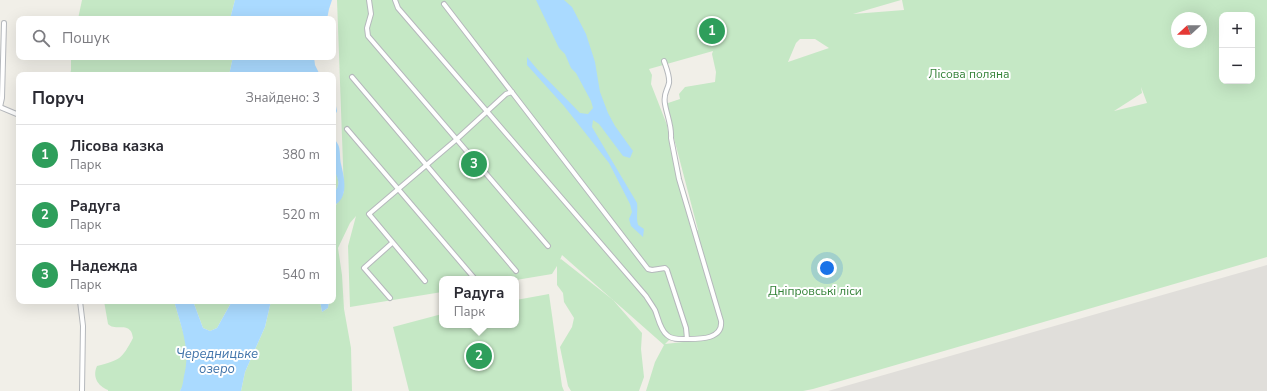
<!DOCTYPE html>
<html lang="uk">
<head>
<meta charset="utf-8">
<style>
	body { margin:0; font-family:"Nunito Sans",sans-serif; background:#f2f2f3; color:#2b2b33 }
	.controls { position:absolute; right:12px; top:12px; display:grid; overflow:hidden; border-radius:8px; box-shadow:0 4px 16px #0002 }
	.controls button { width:36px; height:36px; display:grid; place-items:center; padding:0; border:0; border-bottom:1px solid #e1e1e2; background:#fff; color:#2b2b33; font:20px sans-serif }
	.compass { position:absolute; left:1171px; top:12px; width:36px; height:36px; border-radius:50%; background:#fff; box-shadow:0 4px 16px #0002; rotate:249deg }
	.you { position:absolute; left:827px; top:268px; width:14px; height:14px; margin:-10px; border:3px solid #fff; border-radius:50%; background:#1a73e8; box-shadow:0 0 0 6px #1a73e833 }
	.badge { display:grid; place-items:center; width:26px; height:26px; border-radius:50%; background:#ea4335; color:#fff; font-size:13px; font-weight:700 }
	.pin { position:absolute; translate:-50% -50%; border:2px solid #fff; box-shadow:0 1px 4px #0006 }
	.popup { position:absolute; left:439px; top:276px; width:80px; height:52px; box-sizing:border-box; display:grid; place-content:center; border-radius:8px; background:#fff; filter:drop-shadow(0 1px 3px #0005); font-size:13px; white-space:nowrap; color:#7c7c81 }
	.popup b { font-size:15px; color:#2b2b33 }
	.popup::after { content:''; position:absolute; left:50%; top:100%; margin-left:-8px; border:8px solid transparent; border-top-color:#fff }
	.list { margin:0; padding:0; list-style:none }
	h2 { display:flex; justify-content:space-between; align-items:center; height:52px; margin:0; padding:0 16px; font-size:17px }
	h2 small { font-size:13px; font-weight:400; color:#7c7c81 }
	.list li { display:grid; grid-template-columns:26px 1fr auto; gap:12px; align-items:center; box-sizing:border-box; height:60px; padding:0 16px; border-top:1px solid #e1e1e2 }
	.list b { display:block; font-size:15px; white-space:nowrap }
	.list p { margin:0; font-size:13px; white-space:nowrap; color:#7c7c81 }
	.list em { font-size:13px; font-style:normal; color:#7c7c81 }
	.icon { flex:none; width:22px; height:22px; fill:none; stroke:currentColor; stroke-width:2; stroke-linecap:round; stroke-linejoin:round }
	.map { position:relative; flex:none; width:1267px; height:391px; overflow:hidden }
	.search { position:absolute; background:#fff; box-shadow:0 4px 16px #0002; left:16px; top:16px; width:320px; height:44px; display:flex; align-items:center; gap:10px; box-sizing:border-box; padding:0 14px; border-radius:8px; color:#7c7c81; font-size:15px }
	.panel { position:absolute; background:#fff; box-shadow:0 4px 16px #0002; left:16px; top:72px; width:320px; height:232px; border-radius:8px }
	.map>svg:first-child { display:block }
</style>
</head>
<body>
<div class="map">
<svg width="1267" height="391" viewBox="0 0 1267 391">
	<rect width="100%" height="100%" fill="#f1efe8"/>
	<path fill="#e0deda" d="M1267 265V391H828Z"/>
	<g fill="#c5e8c5" fill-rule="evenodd">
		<path d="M82 0H235L230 19H78Z"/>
		<path d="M337 0H901L853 14 904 10 902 0H1267V257L813 389 803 391H646L655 362 664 345 562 255 560 260 561 259 613 300 642 333 641 349 644 377 639 391H571L568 386 560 347 572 327 574 318 564 302 563 293 557 285V266L552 274 516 280 442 279V292L350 307 348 246 356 216 350 223 338 248 342 275 344 309 351 348 352 391H241L245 372 265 327 271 301H320L322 312 328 308 329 301H333V206L336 205 344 192ZM1222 15H1252V81H1222ZM1177 18H1201V42H1177ZM800 39H815L829 48 788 62 796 43ZM713 51 712 54 716 72 715 82 685 87 679 94 680 99 665 104 698 230 695 231 671 152 667 125 651 84 652 75 649 69ZM1141 87 1147 103 1114 111 1142 93ZM671 338 692 341 665 344Z"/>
		<path d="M71 57H233L229 75H70L71 70Z"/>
		<path d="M333 166C338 177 342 185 333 194Z"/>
		<path d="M549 294 562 386 564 391H409L393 327 442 314V325H516V300Z"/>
		<path d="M104 301H174L185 338 188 362 183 386 180 391H108V390C98 386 92 377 97 366 120 360 122 359 133 338 131 320 115 332 108 324Z"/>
		<path d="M193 301H232L217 328 210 331 203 328Z"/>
	</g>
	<g fill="#aadaff">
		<path d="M235 0H332L329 9 327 19H230Z"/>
		<path d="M536 0H564L572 7 586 34 595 62 600 92 608 113 615 126 633 151 630 158 623 156 599 124 593 120 592 127 637 203C638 210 636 217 638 225L644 229 643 237 631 226 629 219 632 212 630 204 609 163 564 106 527 65V57L537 69 580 113 588 114 593 108 591 101 576 73 571 68 565 54 559 48Z"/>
		<path d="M233 57H314L315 65 320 75H229Z"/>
		<path d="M333 92 337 111 333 120Z"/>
		<path d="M333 138C342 146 339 153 341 164 344 177 350 198 333 206V194C344 182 335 177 333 164 332 156 333 146 333 138Z"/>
		<path d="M174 301H193L203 328 210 331 217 328 232 301H271L265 327 245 372 241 391H180C183 386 183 381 184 376 191 350 181 326 174 301Z"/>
		<path d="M320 301H329L328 308 322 312Z"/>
	</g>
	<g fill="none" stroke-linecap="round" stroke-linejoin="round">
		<defs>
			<g id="minor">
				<path d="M369 0 371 14 367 28 368 36 548 246"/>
				<path d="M395 0 398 8 646 296C649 301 652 305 655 310 658 317 660 330 667 335 672 340 681 339 688 339 701 339 723 339 721 321L679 179 671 138C672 126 667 116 665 104 663 93 667 92 669 83 670 76 666 67 664 61"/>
				<path d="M444 4 648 269 652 270 665 268 667 270 686 328 687 339"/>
				<path d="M352 77 516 271"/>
				<path d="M0 107 2 98 4 23"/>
				<path d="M0 107 19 115"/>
				<path d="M347 129 475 279"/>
				<path d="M425 281 369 214 457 139 506 94 512 92"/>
				<path d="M390 298 364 268 392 243"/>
				<path d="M80 301 83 326 82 391"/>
			</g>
		</defs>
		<use href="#minor" stroke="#b5b8bc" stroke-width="6"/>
		<use href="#minor" stroke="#fff" stroke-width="4"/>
	</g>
	<g text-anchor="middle" stroke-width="4" stroke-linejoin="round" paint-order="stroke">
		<g font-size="12" fill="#348238" stroke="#fff">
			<text x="969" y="78">Лісова поляна</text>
			<text x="815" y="295">Дніпровські ліси</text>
		</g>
		<g font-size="13" font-style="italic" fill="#4174aa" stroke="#fff">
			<text x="217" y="358">Чередницьке<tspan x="217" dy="15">озеро</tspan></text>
		</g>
	</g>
</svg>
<div class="controls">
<button>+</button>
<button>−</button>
</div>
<svg class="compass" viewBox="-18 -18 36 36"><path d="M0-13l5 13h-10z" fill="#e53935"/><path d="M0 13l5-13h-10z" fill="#7c7c81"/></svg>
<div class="you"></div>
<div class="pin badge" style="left:712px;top:31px;background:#2e9e5b">1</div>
<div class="pin badge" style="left:479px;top:356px;background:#2e9e5b">2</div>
<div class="popup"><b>Радуга</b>Парк</div>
<div class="pin badge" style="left:474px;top:164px;background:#2e9e5b">3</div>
<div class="search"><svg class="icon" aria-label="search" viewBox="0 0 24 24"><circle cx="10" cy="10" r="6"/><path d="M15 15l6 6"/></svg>Пошук</div>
<section class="panel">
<h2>Поруч<small>Знайдено: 3</small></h2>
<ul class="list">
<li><span class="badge" style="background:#2e9e5b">1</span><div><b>Лісова казка</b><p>Парк</p></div><em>380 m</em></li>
<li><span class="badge" style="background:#2e9e5b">2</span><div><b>Радуга</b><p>Парк</p></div><em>520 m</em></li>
<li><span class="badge" style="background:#2e9e5b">3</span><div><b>Надежда</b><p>Парк</p></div><em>540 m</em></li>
</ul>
</section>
</div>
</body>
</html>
